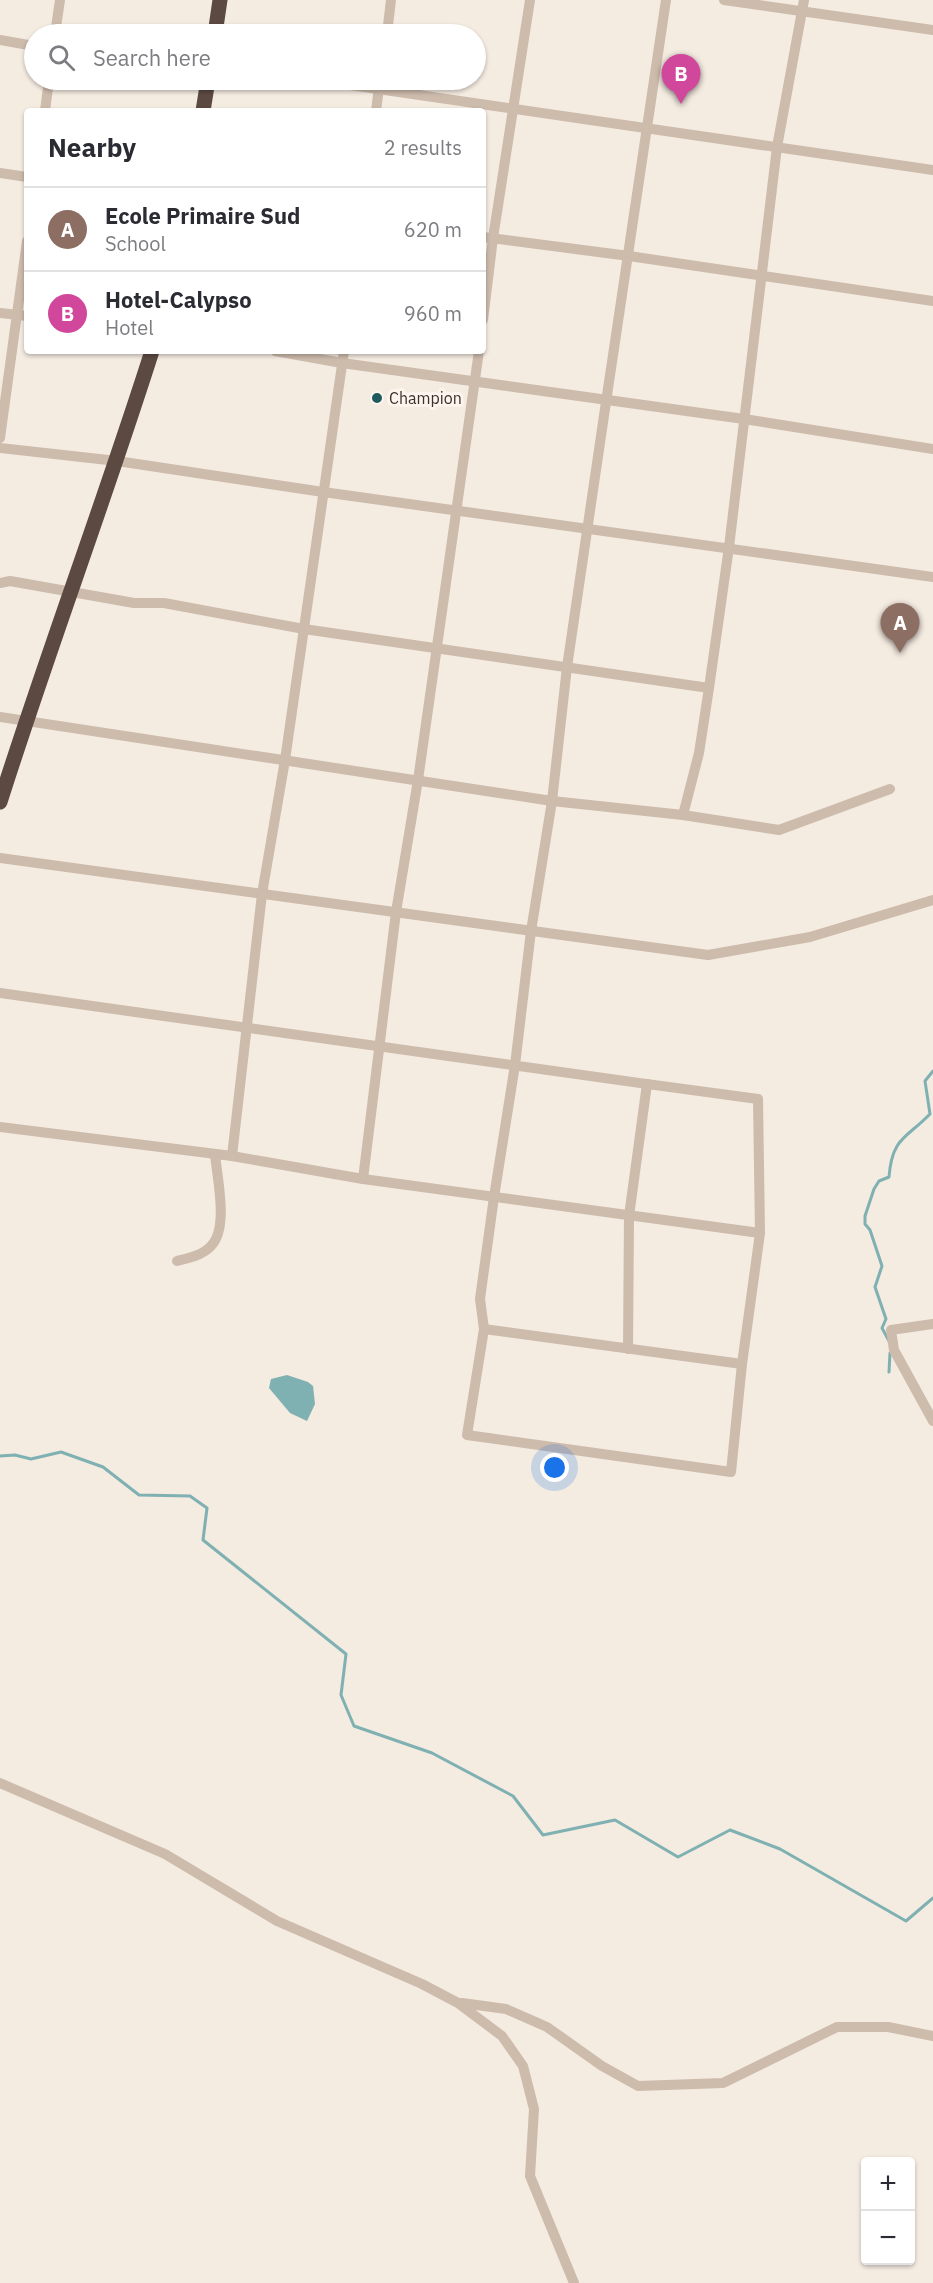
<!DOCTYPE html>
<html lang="en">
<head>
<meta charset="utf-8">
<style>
	body { margin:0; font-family:"IBM Plex Sans",sans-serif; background:#f2f2f3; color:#2b2b33 }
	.controls { position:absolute; right:18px; bottom:18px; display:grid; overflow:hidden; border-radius:6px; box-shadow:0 2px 4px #0004 }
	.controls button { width:54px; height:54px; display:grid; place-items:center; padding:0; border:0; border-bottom:2px solid #e1e1e2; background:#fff; color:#2b2b33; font:30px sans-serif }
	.you { position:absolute; left:555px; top:1468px; width:21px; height:21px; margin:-15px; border:4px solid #fff; border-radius:50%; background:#1a73e8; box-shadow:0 0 0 9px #1a73e833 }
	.badge { display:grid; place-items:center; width:39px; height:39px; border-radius:50%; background:#1f5a5e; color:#fff; font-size:20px; font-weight:700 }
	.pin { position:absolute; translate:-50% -50px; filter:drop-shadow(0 2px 3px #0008) }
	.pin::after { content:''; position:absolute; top:32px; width:21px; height:18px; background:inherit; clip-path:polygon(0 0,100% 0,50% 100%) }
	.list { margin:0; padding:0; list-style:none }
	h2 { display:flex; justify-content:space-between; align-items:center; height:78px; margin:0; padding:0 24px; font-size:26px }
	h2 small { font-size:20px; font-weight:400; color:#7c7c81 }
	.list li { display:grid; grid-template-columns:39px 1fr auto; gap:18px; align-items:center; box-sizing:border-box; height:84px; padding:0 24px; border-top:2px solid #e1e1e2 }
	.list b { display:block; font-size:22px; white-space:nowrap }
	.list p { margin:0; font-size:20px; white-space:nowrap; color:#7c7c81 }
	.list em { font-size:20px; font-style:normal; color:#7c7c81 }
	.icon { flex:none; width:33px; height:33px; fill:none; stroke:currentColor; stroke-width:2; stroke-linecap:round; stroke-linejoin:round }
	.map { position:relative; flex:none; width:933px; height:2283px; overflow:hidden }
	.search { position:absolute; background:#fff; box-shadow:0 2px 4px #0004; left:24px; top:24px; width:462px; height:66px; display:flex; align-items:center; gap:15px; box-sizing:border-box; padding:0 21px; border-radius:33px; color:#7c7c81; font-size:22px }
	.panel { position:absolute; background:#fff; box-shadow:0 2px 4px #0004; left:24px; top:108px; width:462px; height:246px; border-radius:6px }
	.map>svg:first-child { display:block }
</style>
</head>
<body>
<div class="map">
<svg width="933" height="2283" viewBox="0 0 933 2283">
	<rect width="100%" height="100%" fill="#f4ebe1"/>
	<path fill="#7fb0b2" d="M287 1375 308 1382 313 1386 315 1404 307 1421 290 1413 269 1388 271 1379Z"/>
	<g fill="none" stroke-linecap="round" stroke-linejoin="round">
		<g stroke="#7fb0b2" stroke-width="3">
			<path d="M889 1341 882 1328 886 1319 875 1287 882 1266 870 1230 865 1224V1216L874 1189 879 1181 889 1177C892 1137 907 1138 930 1114L925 1081 933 1071"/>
			<path d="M889 1372 890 1353"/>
			<path d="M0 1456 15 1455 31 1459 61 1452 103 1467 139 1495 190 1496 207 1508 203 1540 346 1654 341 1695 354 1726 432 1753 513 1796 543 1835 615 1820 678 1857 730 1830 780 1849 906 1921 933 1898"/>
		</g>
		<g stroke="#cdbbac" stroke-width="10">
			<path d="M724 0 933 30"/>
			<path d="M55 34 60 0"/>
			<path d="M387 34 391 0"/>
			<path d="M0 40 34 46"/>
			<path d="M316 80 933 170"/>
			<path d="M45 111 49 80"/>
			<path d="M376 111 380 80"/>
			<path d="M0 173 27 177"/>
			<path d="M483 237 629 256 933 301"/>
			<path d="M0 313 27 316"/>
			<path d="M483 320 493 238 530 0"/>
			<path d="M275 351 342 363 744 419 933 449"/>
			<path d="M0 438 27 241"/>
			<path d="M0 448 117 461 323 492 933 577"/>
			<path d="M0 583 10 581 134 603H164L304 629 709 688"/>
			<path d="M0 717 552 801 683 815 779 830 890 789"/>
			<path d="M683 815 699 753 709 688 729 547 777 147 804 0"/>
			<path d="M0 858 708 955 810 937 933 900"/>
			<path d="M0 993C252 1030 505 1065 758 1099L760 1233 742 1364 731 1472 467 1435 484 1329 480 1299 494 1197 515 1065 531 931 552 801 567 667 606 402 666 0"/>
			<path d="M0 1127 232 1156 363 1179 760 1233"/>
			<path d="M232 1156 262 894 285 760 344 351"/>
			<path d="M363 1179 396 912 418 780 479 351"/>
			<path d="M177 1261C189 1258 203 1255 211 1246 229 1228 217 1178 215 1154"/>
			<path d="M933 1324 891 1330 894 1350 933 1421"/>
			<path d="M484 1329 742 1364"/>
			<path d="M628 1349 629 1216 647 1084"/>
			<path d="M0 1783 165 1854 277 1921 422 1984 458 2003 502 2036 523 2066 534 2109 530 2176 574 2283"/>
			<path d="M462 2003 506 2009 547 2027 602 2066 638 2086 723 2083 837 2027H888L933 2036"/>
		</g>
		<g stroke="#5c4a42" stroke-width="15">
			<path d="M215 34 220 0"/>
			<path d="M203 111 208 80"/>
			<path d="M0 802C48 651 104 502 152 351"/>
		</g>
	</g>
	<circle fill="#1f5a5e" stroke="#fbf5ee" stroke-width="2" cx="377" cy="398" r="6"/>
	<g text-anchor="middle" stroke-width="6" stroke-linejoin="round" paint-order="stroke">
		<g font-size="16" fill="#3b302b" stroke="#fbf5ee" text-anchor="start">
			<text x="389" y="404">Champion</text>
		</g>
	</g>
</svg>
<div class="controls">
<button>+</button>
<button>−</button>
</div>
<div class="you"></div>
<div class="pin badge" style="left:900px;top:653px;background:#8d6e63">A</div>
<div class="pin badge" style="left:681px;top:104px;background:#d1479c">B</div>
<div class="search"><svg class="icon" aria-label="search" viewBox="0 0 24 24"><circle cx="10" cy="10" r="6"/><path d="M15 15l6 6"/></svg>Search here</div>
<section class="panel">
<h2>Nearby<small>2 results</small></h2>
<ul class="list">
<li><span class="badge" style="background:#8d6e63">A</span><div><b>Ecole Primaire Sud</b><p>School</p></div><em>620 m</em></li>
<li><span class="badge" style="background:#d1479c">B</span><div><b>Hotel-Calypso</b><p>Hotel</p></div><em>960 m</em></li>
</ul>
</section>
</div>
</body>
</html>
